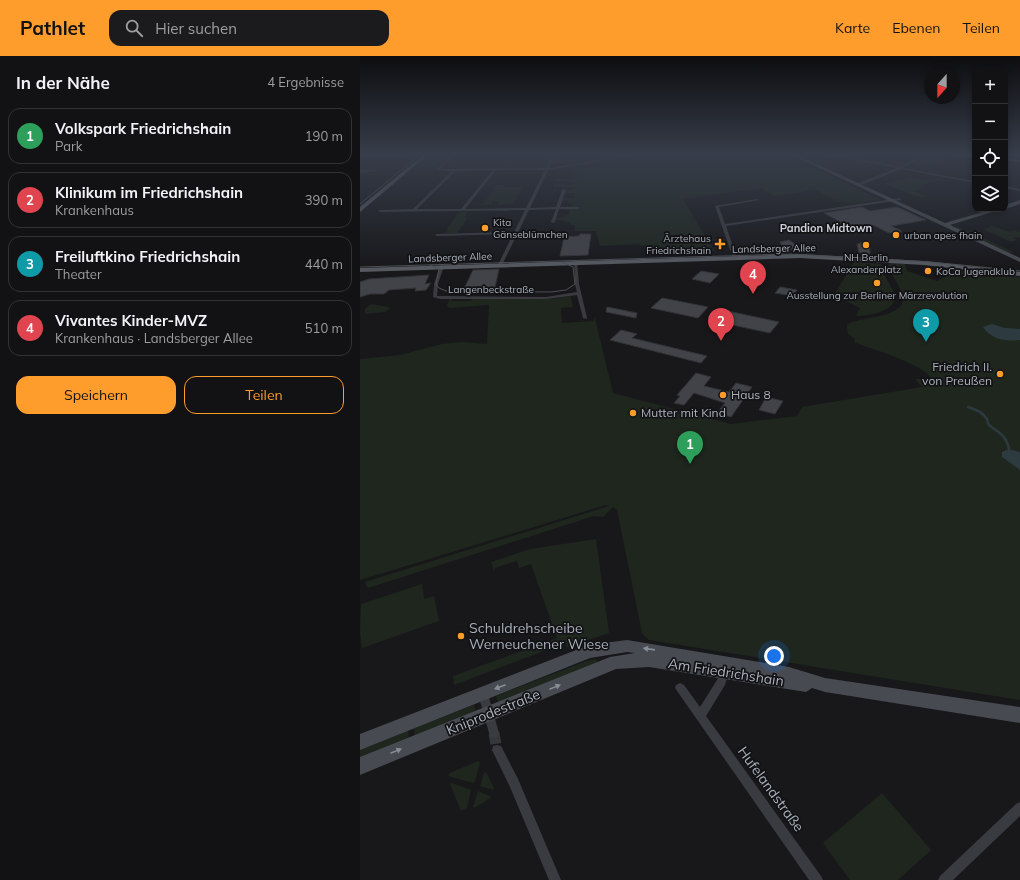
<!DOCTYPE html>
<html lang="de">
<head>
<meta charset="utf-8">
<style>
	body { margin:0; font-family:Mulish,sans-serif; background:#1b1b1d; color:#f1f3f6 }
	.controls { position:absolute; right:12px; top:12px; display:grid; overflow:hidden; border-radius:8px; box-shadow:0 2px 6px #0003 }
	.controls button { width:36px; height:36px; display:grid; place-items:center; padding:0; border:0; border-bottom:1px solid #313234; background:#121214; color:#f1f3f6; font:20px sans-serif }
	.compass { position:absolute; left:564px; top:12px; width:36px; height:36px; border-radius:50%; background:#121214; box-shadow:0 2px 6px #0003; rotate:201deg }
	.you { position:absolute; left:414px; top:600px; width:14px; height:14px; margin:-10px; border:3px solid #fff; border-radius:50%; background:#1a73e8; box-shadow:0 0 0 6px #1a73e833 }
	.badge { display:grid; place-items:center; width:26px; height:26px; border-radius:50%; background:#fe9c2c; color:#fff; font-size:13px; font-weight:700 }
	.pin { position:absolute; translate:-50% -33px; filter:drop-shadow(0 1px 2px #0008) }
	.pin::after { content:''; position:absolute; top:21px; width:14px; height:12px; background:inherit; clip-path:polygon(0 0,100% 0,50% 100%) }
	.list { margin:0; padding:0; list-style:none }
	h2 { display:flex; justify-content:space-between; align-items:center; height:52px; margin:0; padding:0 16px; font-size:17px }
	h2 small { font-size:13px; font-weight:400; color:#9c9ea0 }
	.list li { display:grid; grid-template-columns:26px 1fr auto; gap:12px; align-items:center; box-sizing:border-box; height:56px; margin:0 8px 8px; padding:0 8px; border:1px solid #313234; border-radius:12px }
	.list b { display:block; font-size:15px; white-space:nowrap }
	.list p { margin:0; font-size:13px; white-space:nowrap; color:#9c9ea0 }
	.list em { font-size:13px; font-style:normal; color:#9c9ea0 }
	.actions { display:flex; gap:8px; padding:12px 16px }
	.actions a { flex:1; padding:9px 0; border:1px solid #fe9c2c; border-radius:12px; text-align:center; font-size:14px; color:#fe9c2c }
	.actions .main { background:#fe9c2c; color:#111 }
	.icon { flex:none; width:22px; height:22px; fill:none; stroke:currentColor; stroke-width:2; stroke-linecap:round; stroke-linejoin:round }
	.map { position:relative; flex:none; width:660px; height:824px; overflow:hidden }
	header { display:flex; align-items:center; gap:24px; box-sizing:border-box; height:56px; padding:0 20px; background:#fe9c2c; color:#111 }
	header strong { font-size:19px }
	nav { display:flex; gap:22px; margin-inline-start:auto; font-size:14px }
	.search { width:280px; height:36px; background:#1b1b1d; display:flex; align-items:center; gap:10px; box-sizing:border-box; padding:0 14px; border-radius:12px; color:#9c9ea0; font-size:15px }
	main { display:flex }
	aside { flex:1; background:#121214 }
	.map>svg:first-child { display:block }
</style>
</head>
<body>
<header>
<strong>Pathlet</strong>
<div class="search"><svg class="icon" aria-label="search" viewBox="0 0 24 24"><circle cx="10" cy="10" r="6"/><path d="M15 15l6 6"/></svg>Hier suchen</div>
<nav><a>Karte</a><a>Ebenen</a><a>Teilen</a></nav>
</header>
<main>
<aside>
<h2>In der Nähe<small>4 Ergebnisse</small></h2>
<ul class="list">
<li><span class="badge" style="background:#2e9e5b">1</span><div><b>Volkspark Friedrichshain</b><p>Park</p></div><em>190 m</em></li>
<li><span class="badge" style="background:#e0444e">2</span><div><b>Klinikum im Friedrichshain</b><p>Krankenhaus</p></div><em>390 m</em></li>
<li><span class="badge" style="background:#0f9aa8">3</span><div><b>Freiluftkino Friedrichshain</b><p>Theater</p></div><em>440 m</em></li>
<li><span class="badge" style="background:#e0444e">4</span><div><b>Vivantes Kinder-MVZ</b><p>Krankenhaus · Landsberger Allee</p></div><em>510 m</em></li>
</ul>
<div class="actions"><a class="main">Speichern</a><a>Teilen</a></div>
</aside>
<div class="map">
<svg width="660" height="824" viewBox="0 0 660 824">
	<rect width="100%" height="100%" fill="#18181b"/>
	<g fill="#1e261e">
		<path d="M71 98H91L77 111 54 113Z"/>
		<path d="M304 98H426L521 144 490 148 483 145 478 146 456 134 414 140 401 132 323 143 354 195 294 197 292 189 281 190 280 188 240 190 236 175H214L215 169H211L210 166 200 167 207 165 195 164 196 162 207 160 197 158 209 159 210 154 199 153H218L199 152 211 151 213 146 201 147 211 145 202 144 203 142H215V137L204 138 206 135 215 133 216 131H193L194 127 210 129 217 126 196 125 197 122 212 124 219 120 213 119 215 114Z"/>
		<path d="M566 100 585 103 577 110 557 107Z"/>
		<path d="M551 121 571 125 581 121 586 122 558 130 564 132 553 135 568 140 562 142 524 128Z"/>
		<path d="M136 129H144L143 131H163L161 134 153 135H161L158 140 150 141H157L153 148 137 149 140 146 132 145V149H113L114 147 115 149 124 147 134 133H132Z"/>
		<path d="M100 156H108L104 162H108L97 177H85L88 173 87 172Z"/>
		<path d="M633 170 649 176 654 174 660 176V181L653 182 657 184 651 186 623 173Z"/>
		<path d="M594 171H598L654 196 649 197Z"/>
		<path d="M428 197 563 205 651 213V216L443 199H390H393L392 198Z"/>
		<path d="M494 206 521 208C523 220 530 227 534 237 540 255 508 260 496 260L500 252 474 239Z"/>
		<path d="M532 207 545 208 547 215 577 225 596 215V213L660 221V644L289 584 282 577 257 454 253 451 243 461 234 460 8 532 5 526 249 450 246 449 0 524V303L40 299 82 288 102 286 127 288 129 249 89 252 87 249 90 243H92L91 245H111L112 243H190L211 240 213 251 201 252 202 267 233 265 235 262 253 337 371 368 437 360 442 351 562 331 555 323 571 322C561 307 511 293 494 286L495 283 488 278 487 269C497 260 543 263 543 243 542 231 531 220 528 209Z"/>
		<path d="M11 248 28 251 30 253 25 256 5 258V253Z"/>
		<path d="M236 483 249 577 207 591 205 587 94 629 93 620 197 582 171 508 159 512 157 505 135 512 134 515 131 506 170 493Z"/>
		<path d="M62 528 64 543 74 540 79 565 2 592 0 576 1 548Z"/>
		<path d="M236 603 239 610 139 649 136 640 224 606Z"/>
		<path d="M114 649 116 658 55 683 54 672Z"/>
		<path d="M48 674 49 685 0 705V693Z"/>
		<path d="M118 705 120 707 115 725 113 727 88 720 90 717Z"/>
		<path d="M126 716 134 732 133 734 120 730 124 717Z"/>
		<path d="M92 727 111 734 107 752 101 755 90 728Z"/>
		<path d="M118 735 132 741 116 751H113Z"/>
		<path d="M522 737 571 794 538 824H490L463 787Z"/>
	</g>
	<g fill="#2d3a40">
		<path d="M632 268 645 272 660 273V284C645 285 633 285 623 271Z"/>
		<path d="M649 393 660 396V414L642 401V396Z"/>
	</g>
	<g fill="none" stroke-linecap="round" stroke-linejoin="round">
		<path stroke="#2d3a40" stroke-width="2.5" d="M608 351C615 353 623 356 627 363 628 366 627 367 629 369 639 377 646 379 649 393"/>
	</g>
	<g fill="#424348" stroke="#323337">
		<path d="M502 151 510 155 537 151 566 164 531 170 542 175 529 177 513 169 490 171 464 157Z"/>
		<path d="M220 178H231L228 199 200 200 204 181 219 180Z"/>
		<path d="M429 184 433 187 444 194 424 193 420 186Z"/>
		<path d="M509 185 510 198 499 197 497 188Z"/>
		<path d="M139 213 135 231H105L113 214Z"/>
		<path d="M341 215 359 218 350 227 332 223Z"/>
		<path d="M69 219 65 228 71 227 66 234 55 235 56 232 29 234 24 238H10L0 241V226L9 223Z"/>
		<path d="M420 231 437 234 433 240 415 237Z"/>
		<path d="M302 242 318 245 348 251 338 262 291 252Z"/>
		<path d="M247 251 277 257 276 262 246 256Z"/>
		<path d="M368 255 419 266 410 277 358 266Z"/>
		<path d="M261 274 277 278 272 282 347 300 341 307 250 284Z"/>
		<path d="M336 317 351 321 344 330 369 336 376 327 392 331 371 361 357 357 365 347 334 337 324 349 314 347 320 340 317 339Z"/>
		<path d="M406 341 423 345 415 358 399 354Z"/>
	</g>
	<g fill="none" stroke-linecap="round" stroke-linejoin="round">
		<path stroke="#35373b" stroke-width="11" stroke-dasharray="11 5.5" stroke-linecap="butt" d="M134 677 137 694"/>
		<g fill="#393b40" fill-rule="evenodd">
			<path d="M93 98H96L80 113 186 112 193 98H195L189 112H192L276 98H282L188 114 170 152 196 151 202 134 204 133 206 134 200 151H218L220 152 218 153H199L195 166 193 167 191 166 196 153 169 154 142 209 140 210 138 209 153 178 77 180 75 179 77 178 154 176 165 154 20 156 18 155 20 154 53 153 92 115 76 114ZM133 114 101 153H57L95 115ZM136 114H185L166 152 105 153Z"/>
			<path d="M463 98H469L540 111 562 98H565L543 112 615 125V127L541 113 498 130 497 128 537 112Z"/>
			<path d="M645 98 660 100V102L645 100Z"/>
			<path d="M0 99H45L46 100 0 101Z"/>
			<path d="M0 114H16L17 115 0 116Z"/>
			<path d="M645 130 660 133V135L645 132Z"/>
			<path d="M540 142 541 144 366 170 377 202 375 203 373 202 355 150 397 143 399 144 359 151 365 168Z"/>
			<path d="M214 205 217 206 219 228 227 262V263L223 262 217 239 186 243H80L73 241 74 228 80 210 82 209 84 210 78 228 77 240 186 241 217 236 215 228Z"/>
			<path d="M364 612 367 613 369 616 365 629 346 660 461 820 463 824H449L315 632 316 629 320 627 324 629 340 651 357 624 361 613Z"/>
			<path d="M123 633 127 635 128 638 139 677 138 681 134 682 130 681 129 677 118 638 119 635Z"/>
			<path d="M137 689 141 690 158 723 201 824H189L150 731 132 694 133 690Z"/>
			<path d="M660 746V760L593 824H578L580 820 656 748Z"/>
		</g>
		<g fill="#474a50" fill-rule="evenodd">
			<path d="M429 98H435L585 167 633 153H642L590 169 660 202V206Z"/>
			<path d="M660 144V148L645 153V149Z"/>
			<path d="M267 584 429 611 465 622 660 651V667L465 636 452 632 446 636 289 611 256 613 0 719V701L250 601 275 597 267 596 230 602 0 694V678L229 589Z"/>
		</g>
		<g fill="#55585f" fill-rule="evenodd">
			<path d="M64 98H69L0 156V151Z"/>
			<path d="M586 98 615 100V102L588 99Z"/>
			<path d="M645 102 660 104V106L645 104Z"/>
			<path d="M440 198 564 205 660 216V220L564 209 440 202 0 216V212Z"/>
		</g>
		<g stroke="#4c4f55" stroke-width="1">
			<path d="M0 148 61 98"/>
			<path d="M70 209 79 213 76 228 79 232 86 235 191 236 206 234 215 228 213 211 202 206"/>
			<path d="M0 211 429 198 571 206 660 215"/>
		</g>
	</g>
	<defs><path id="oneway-solid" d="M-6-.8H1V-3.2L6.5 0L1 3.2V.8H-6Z"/></defs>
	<g fill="#878d96">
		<use href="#oneway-solid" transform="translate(289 593) rotate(-172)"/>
		<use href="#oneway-solid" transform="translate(140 631) rotate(159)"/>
		<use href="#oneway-solid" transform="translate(195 631) rotate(-22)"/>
		<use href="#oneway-solid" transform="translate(36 695) rotate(-22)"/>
	</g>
	<linearGradient id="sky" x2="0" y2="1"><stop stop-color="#0d0d0f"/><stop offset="0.46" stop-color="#373d4a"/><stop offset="1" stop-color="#373d4a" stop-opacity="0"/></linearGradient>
	<rect width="660" height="213" fill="url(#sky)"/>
	<g fill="#fe9c2c" stroke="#131316" stroke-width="1.5">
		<circle cx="125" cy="172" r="4"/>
		<circle cx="536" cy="179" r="4"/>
		<path d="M358 182h4v4h4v4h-4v4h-4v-4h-4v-4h4z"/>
		<circle cx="506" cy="189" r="4"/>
		<circle cx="568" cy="215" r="4"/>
		<circle cx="517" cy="227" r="4"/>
		<circle cx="640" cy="318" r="4"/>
		<circle cx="363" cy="339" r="4"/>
		<circle cx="273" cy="357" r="4"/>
		<circle cx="101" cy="580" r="4"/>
	</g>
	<g text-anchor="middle" stroke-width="3.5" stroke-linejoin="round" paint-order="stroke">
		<g font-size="10" fill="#aab1bb" stroke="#131316" text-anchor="start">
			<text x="133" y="170">Kita<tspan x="133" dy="12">Gänseblümchen</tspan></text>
			<text x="544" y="183">urban apes fhain</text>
			<text x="351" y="186" text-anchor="end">Ärztehaus<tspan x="351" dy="12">Friedrichshain</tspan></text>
			<text x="506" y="205" text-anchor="middle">NH Berlin<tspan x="506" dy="12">Alexanderplatz</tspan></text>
			<text x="576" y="219">KoCa Jugendklub</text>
			<text x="517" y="243" text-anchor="middle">Ausstellung zur Berliner Märzrevolution</text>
		</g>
		<g font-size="10" fill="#aab1bb" stroke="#131316">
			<text transform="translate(414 192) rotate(-1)" y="4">Landsberger Allee</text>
			<text transform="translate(90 201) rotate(-2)" y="4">Landsberger Allee</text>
			<text x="131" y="237">Langenbeckstraße</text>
		</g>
		<g font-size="11" font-weight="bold" fill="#cbd0d7" stroke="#131316">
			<text x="466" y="176">Pandion Midtown</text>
		</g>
		<g font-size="12" fill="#aab1bb" stroke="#131316" text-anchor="start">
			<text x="632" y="315" text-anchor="end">Friedrich II.<tspan x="632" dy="14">von Preußen</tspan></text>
			<text x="371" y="343">Haus 8</text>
			<text x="281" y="361">Mutter mit Kind</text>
		</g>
		<g font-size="14" fill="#aab1bb" stroke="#131316" text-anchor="start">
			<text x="109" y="577">Schuldrehscheibe<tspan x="109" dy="16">Werneuchener Wiese</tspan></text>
		</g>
		<g font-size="14" fill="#aab1bb" stroke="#131316">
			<text transform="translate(366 616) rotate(9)" y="5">Am Friedrichshain</text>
			<text transform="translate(133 656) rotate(-22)" y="5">Kniprodestraße</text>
			<text transform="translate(411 733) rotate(54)" y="5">Hufelandstraße</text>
		</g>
	</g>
</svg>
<div class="controls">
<button>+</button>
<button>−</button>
<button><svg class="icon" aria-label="locate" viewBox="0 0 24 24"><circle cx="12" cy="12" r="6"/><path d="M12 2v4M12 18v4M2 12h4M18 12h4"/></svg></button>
<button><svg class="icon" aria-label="layers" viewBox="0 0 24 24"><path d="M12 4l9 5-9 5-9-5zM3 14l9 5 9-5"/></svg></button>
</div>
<svg class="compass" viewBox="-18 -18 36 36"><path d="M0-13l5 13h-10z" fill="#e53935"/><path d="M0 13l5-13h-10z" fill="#9c9ea0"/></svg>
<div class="you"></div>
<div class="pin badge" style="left:330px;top:408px;background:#2e9e5b">1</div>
<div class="pin badge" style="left:361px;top:285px;background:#e0444e">2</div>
<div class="pin badge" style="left:566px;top:286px;background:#0f9aa8">3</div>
<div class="pin badge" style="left:393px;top:238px;background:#e0444e">4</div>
</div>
</main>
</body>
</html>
